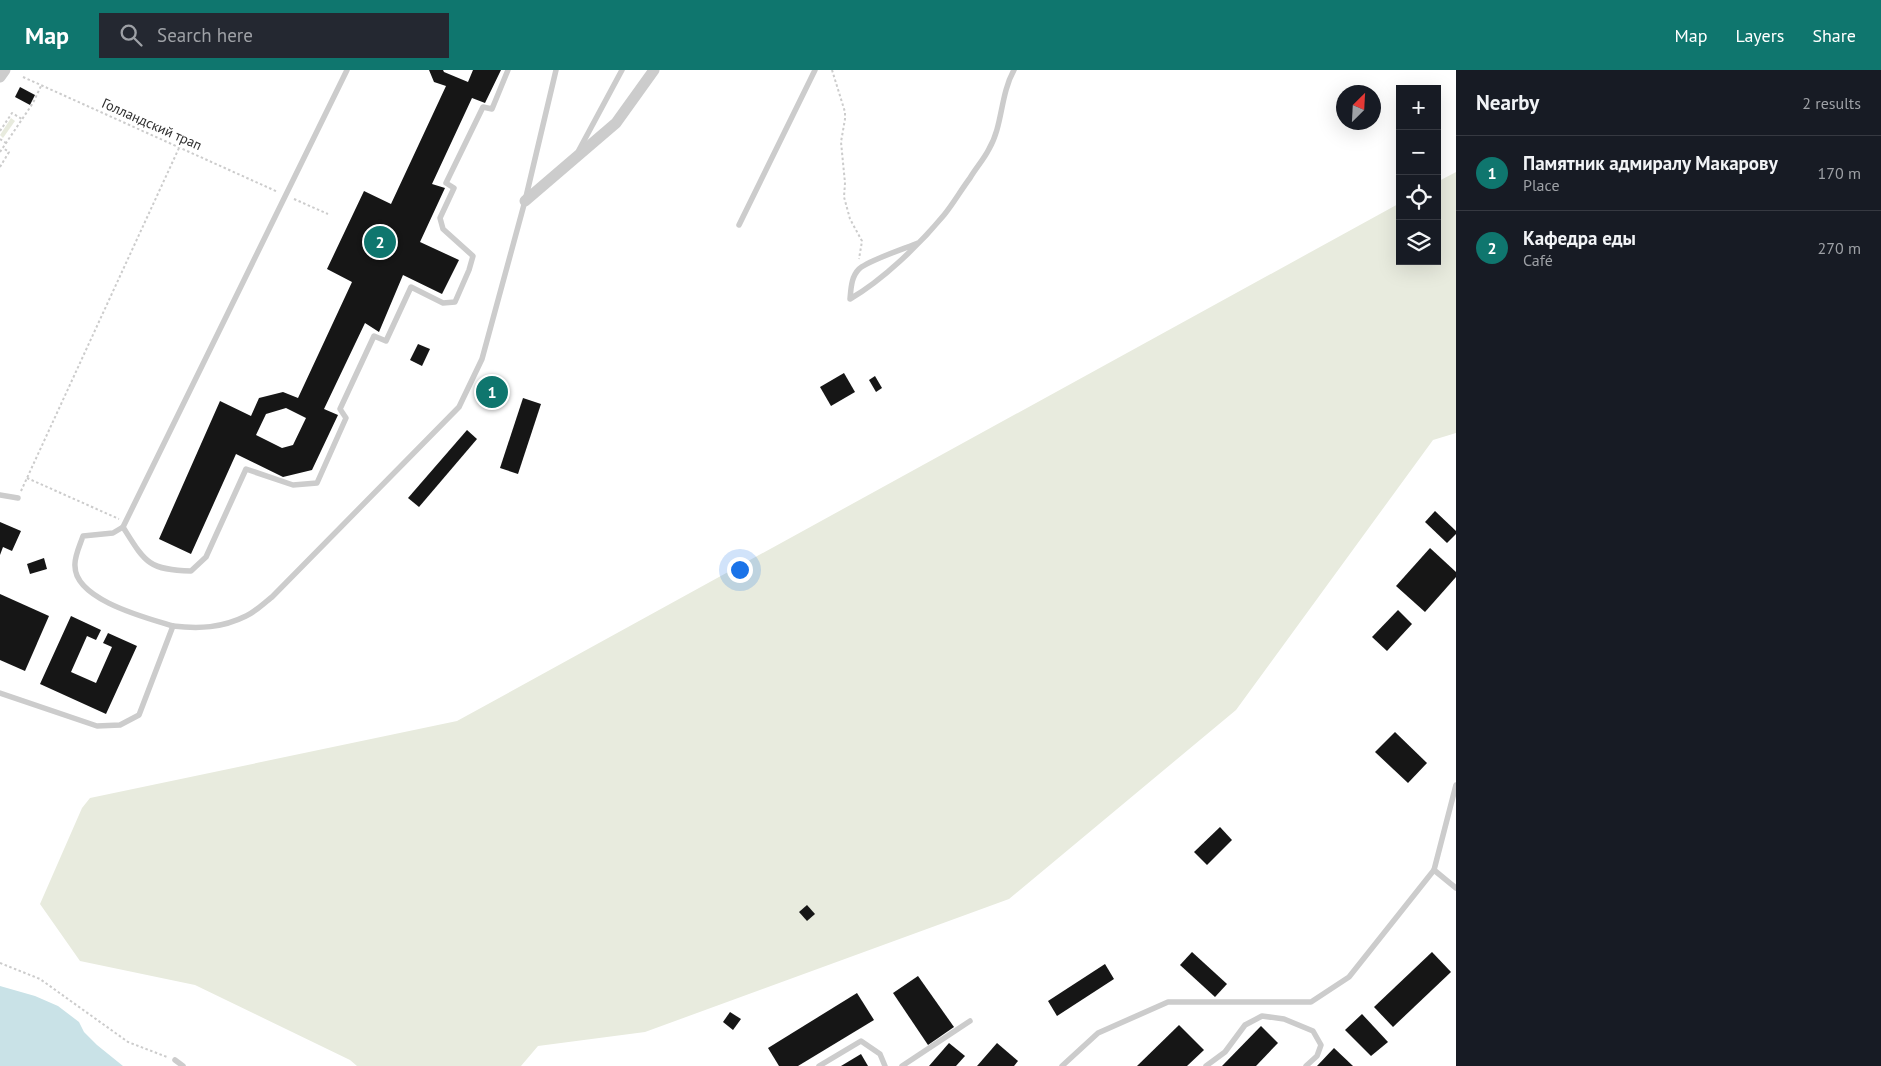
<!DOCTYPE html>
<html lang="en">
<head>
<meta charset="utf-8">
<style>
	body { margin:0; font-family:"PT Sans",sans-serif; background:#242831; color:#f1f3f6 }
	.controls { position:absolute; right:15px; top:15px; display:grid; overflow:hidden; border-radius:0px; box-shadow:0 5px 20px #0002 }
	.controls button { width:45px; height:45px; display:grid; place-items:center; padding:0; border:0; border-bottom:1px solid #363941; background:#171b24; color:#f1f3f6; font:25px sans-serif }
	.compass { position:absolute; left:1336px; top:15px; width:45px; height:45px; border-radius:50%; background:#171b24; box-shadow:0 5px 20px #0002; rotate:24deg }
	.you { position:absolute; left:739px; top:499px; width:18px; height:18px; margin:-12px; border:4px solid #fff; border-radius:50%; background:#1a73e8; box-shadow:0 0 0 8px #1a73e833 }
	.badge { display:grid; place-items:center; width:32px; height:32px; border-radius:50%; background:#0f766e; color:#fff; font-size:16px; font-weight:700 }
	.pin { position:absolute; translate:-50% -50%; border:2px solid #fff; box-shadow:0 1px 5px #0006 }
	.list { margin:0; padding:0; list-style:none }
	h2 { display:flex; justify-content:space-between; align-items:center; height:65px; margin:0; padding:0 20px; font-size:21px }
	h2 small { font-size:16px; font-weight:400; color:#9ea1a6 }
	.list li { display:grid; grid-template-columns:32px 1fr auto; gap:15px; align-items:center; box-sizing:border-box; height:75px; padding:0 20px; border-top:1px solid #363941 }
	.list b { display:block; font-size:19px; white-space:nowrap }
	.list p { margin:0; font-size:16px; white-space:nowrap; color:#9ea1a6 }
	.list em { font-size:16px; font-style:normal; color:#9ea1a6 }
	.icon { flex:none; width:28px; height:28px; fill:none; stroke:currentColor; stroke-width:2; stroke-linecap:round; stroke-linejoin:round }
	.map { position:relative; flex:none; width:1456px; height:996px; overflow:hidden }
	header { display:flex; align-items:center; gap:30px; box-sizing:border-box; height:70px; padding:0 25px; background:#0f766e; color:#fff }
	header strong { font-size:24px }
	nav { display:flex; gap:28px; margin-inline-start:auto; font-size:18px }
	.search { width:350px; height:45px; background:#242831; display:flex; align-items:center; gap:12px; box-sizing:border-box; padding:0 18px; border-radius:0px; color:#9ea1a6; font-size:19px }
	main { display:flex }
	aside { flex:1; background:#171b24 }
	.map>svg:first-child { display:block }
</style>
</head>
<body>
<header>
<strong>Map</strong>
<div class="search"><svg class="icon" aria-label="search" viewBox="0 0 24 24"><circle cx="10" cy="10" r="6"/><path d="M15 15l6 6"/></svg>Search here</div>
<nav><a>Map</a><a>Layers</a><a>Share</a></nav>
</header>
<main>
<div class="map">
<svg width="1456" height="996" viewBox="0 0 1456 996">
	<rect width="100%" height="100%" fill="#fff"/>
	<g fill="#e8ebde">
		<path d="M11 48 15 51 3 68 0 65Z"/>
		<path d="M1456 102V363L1433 370 1236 640 1009 829 645 962 538 976 521 996H357L350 990 195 915 80 891 40 834 82 738 90 728 457 651 1400 133V191H1437V112Z"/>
	</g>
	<path fill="#c9e2e7" d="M0 916 35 926 58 936 79 952 84 962 97 975 123 996H0Z"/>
	<g fill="#161616" fill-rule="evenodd">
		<path d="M429 0H443L444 2 468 12 473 0H501L485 33 472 28 432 114 445 118 420 172 459 190 442 224 403 205 379 262 365 253 324 339 338 345 312 400 283 407 236 384 191 484 159 469 220 331 251 346 259 328 283 322 298 328 352 212 327 199 364 121 391 134 446 16 434 12ZM286 338 306 348 293 375 282 378 256 365 266 344Z"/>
		<path d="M20 17 35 25 30 35 15 27Z"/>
		<path d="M418 274 430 279 422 296 410 290Z"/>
		<path d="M844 303 855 322 831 336 820 317Z"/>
		<path d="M875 306 882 318 876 322 869 310Z"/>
		<path d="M523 328 541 334 518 404 500 398Z"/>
		<path d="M467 360 477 369 419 437 408 428Z"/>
		<path d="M1435 441 1456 461V464L1447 473 1425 452Z"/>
		<path d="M0 452 21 461 12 481 3 477 0 485Z"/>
		<path d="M1430 478 1456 502V507L1425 542 1396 516Z"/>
		<path d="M44 488 47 499 30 504 27 494Z"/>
		<path d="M0 524 49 546 25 601 0 590Z"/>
		<path d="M1398 540 1412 554 1387 581 1372 567Z"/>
		<path d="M71 546 101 560 96 570 87 566 71 602 96 613 112 577 103 573 108 563 137 576 106 644 40 614Z"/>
		<path d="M1395 662 1427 693 1408 713 1375 682Z"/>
		<path d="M1220 757 1232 770 1207 795 1194 782Z"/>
		<path d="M807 835 815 844 807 851 799 842Z"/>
		<path d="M1192 882 1227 914 1215 927 1180 895Z"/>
		<path d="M1432 882 1451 902 1393 957 1374 937Z"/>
		<path d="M1105 894 1114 909 1057 946 1048 931Z"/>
		<path d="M918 906 954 957 928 975 893 923Z"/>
		<path d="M857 923 874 950 798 996H779L768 978Z"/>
		<path d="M730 942 741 949 733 960 723 952Z"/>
		<path d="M1362 944 1388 972 1371 986 1345 960Z"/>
		<path d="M1179 955 1204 980 1187 996H1137Z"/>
		<path d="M1261 956 1278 973 1256 996H1222Z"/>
		<path d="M949 973 965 986 956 996H929Z"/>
		<path d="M997 973 1018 991 1014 996H977Z"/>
		<path d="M1334 978 1353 996H1317Z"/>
		<path d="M861 984 868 996H841Z"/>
	</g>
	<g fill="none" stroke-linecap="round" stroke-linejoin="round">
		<g stroke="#ccc" stroke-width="2" stroke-dasharray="2.5 2.5" stroke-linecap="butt">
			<path d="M832 0 845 42V49L841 72 845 113 844 127 850 149 862 171 859 189"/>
			<path d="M23 7 278 122"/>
			<path d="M0 61 12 43 22 49"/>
			<path d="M0 69 6 73"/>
			<path d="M0 82 33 33 41 16"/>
			<path d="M0 97 9 82 3 78"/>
			<path d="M294 129 328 144"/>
			<path d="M27 408 119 449"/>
			<path d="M21 421 179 78"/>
			<path d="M0 893 40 909 128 972 167 987"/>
		</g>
		<g stroke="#ccc" stroke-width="5.5">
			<path d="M579 80 622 0"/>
			<path d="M739 155 815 0"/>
			<path d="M918 173C906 178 867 191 859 199 851 207 851 219 850 229 883 210 920 174 944 145 953 134 961 120 970 108 976 98 984 89 989 79 1003 55 1000 25 1014 0"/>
			<path d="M0 425 18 428"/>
			<path d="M123 457C145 492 148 500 191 501L206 487 246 399 293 415 317 413 346 348 340 339 374 266 386 271 411 217 443 233 455 232 469 200 473 186 443 159 440 148 454 118 446 113 483 37 492 39 508 0"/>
			<path d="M173 556C147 548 75 530 75 496 74 487 80 475 83 466L113 463 123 457 347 0"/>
			<path d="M0 623 97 656 120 655 139 645 173 556C199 559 222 558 246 546 255 542 264 533 272 527L459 337 482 289 525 131 556 0"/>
			<path d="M1456 715 1434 800 1456 818"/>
			<path d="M175 990 183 996"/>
			<path d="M819 996 861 971 880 984 885 996"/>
			<path d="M902 996 970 951"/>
			<path d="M1062 996 1098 963 1168 932H1311L1349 907 1434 800"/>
			<path d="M1206 996 1225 982 1245 955 1262 946 1284 949 1313 961 1321 975 1317 986 1306 996"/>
		</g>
		<g stroke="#ccc" stroke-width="11">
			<path d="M0 7 5 0"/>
			<path d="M525 131 616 53 654 0"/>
		</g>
	</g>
	<g text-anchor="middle" stroke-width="5" stroke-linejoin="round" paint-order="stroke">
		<g font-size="14" fill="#2f2f2f" stroke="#fff">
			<text transform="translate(152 54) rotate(24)" y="5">Голландский трап</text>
		</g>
	</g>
</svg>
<div class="controls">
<button>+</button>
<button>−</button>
<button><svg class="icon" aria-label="locate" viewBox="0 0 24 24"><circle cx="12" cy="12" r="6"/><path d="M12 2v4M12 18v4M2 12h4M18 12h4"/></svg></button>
<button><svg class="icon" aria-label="layers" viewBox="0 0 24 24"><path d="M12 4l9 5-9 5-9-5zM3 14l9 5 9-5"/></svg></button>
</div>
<svg class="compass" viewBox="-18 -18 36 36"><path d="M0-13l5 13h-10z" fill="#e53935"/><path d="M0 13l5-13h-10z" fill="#9ea1a6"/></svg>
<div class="you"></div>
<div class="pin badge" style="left:492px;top:322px">1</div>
<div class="pin badge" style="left:380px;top:172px">2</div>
</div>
<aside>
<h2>Nearby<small>2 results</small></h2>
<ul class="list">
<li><span class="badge">1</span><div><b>Памятник адмиралу Макарову</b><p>Place</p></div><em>170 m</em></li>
<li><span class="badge">2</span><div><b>Кафедра еды</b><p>Café</p></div><em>270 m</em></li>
</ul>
</aside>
</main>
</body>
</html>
